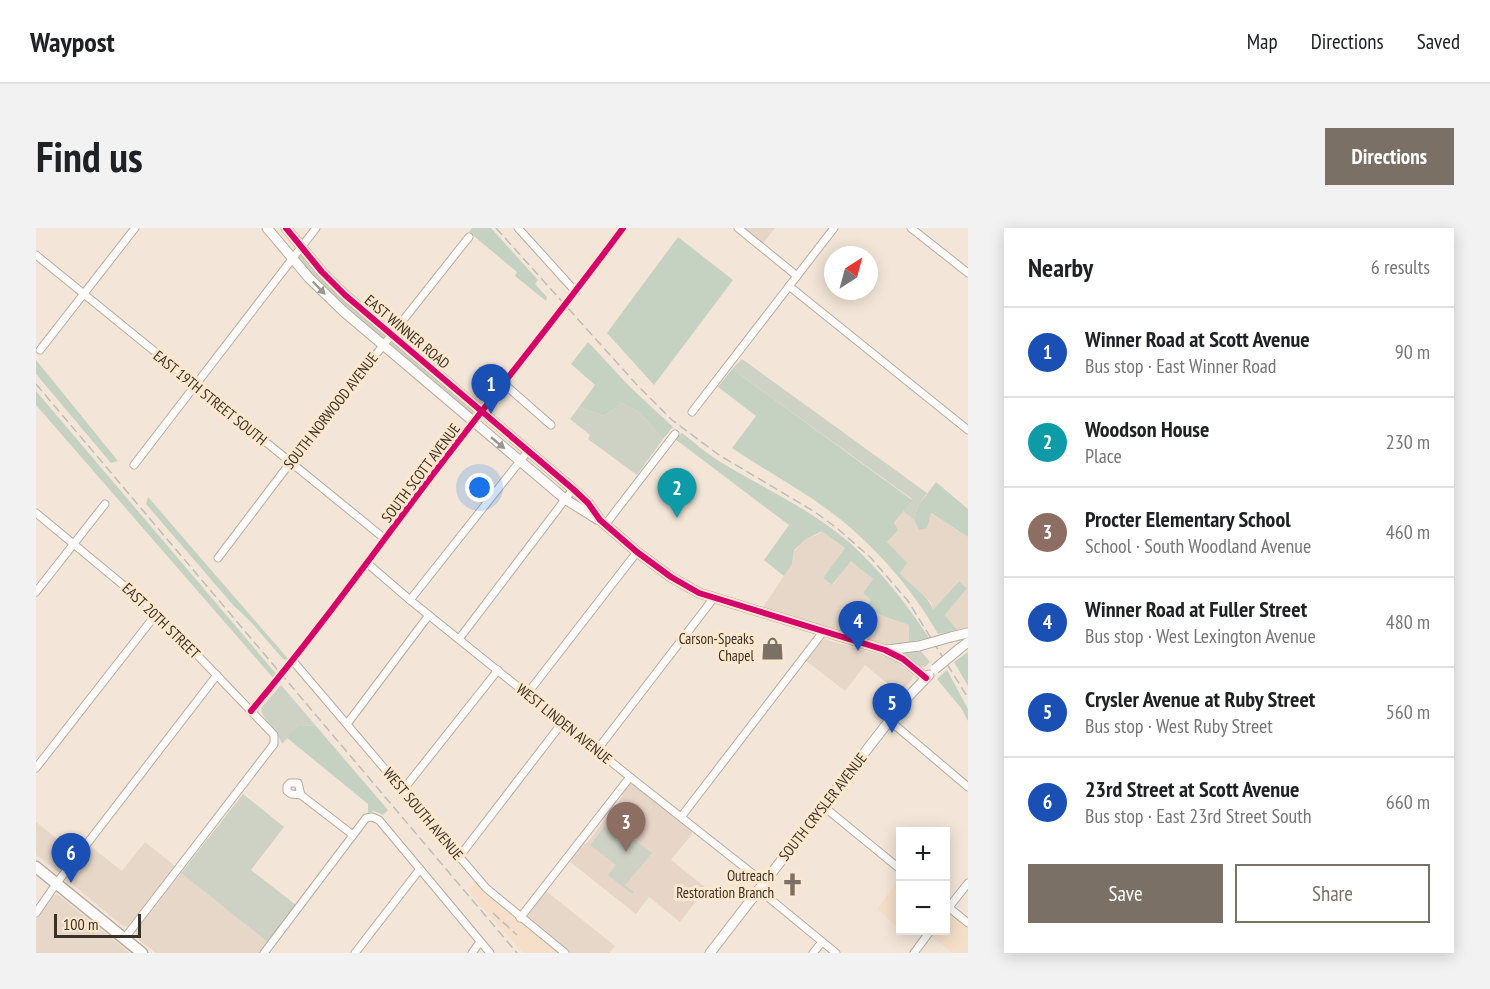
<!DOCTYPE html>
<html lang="en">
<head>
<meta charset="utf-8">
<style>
	body { margin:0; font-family:"PT Sans Narrow",sans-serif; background:#f2f2f2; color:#202124 }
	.controls { position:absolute; right:18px; bottom:18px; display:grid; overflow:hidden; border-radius:0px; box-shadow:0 3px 15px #0003 }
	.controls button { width:54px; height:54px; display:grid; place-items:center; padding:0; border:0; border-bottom:2px solid #e0e0e0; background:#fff; color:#202124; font:30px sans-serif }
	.compass { position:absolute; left:788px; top:18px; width:54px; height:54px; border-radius:50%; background:#fff; box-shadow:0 3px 15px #0003; rotate:36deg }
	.scale { position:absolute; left:18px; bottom:15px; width:87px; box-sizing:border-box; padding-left:6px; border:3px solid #3a3127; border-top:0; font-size:16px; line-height:21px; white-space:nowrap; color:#3a3127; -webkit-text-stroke:4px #fee7cd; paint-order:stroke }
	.you { position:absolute; left:444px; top:260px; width:21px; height:21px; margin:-15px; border:4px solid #fff; border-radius:50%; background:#1a73e8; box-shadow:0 0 0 9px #1a73e833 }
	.badge { display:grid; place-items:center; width:39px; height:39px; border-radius:50%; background:#7b7065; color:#fff; font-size:20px; font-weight:700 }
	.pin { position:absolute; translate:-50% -50px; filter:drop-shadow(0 2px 3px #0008) }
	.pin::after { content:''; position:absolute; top:32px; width:21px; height:18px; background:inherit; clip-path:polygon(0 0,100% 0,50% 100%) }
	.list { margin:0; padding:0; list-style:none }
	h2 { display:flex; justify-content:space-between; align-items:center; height:78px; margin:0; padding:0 24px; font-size:26px }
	h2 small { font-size:20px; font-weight:400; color:#757577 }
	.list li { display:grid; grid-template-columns:39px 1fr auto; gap:18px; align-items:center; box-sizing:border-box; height:90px; padding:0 24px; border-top:2px solid #e0e0e0 }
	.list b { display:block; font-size:22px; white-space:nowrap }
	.list p { margin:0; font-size:20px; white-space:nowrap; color:#757577 }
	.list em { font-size:20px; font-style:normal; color:#757577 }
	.actions { display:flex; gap:12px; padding:18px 24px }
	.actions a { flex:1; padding:14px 0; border:2px solid #7b7065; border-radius:0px; text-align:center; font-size:21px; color:#7b7065 }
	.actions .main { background:#7b7065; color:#fff }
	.map { position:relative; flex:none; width:932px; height:725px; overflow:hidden; border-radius:0px }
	header { display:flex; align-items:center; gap:36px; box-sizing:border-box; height:84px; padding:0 30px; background:#fff; border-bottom:2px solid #e0e0e0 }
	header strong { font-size:28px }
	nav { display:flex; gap:33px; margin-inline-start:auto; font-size:21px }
	.intro { display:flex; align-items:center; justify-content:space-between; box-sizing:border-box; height:144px; padding:0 36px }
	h1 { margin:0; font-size:42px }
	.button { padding:15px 27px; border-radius:0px; background:#7b7065; color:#fff; font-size:21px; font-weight:700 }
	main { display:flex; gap:36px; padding:0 36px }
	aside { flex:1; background:#fff; border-radius:0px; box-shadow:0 3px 15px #0003 }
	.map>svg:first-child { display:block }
</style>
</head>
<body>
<header>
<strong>Waypost</strong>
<nav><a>Map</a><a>Directions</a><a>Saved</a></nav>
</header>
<div class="intro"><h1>Find us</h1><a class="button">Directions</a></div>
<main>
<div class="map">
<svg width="932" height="725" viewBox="0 0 932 725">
	<rect width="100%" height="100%" fill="#f3e6d8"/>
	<g fill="#e6d7c8">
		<path d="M867 283 878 292 883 302 894 285 932 309V401L922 403 909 387 931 359 922 353 897 383 895 374 871 353 864 345 851 314 861 302 858 296Z"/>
		<path d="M786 302 809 320 787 350 797 357 815 332 837 351 827 365 835 372 828 380 873 397V414L857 417 839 414 725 382 756 336 758 323 770 311 783 306Z"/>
		<path d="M788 411 857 431 876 447 877 450 864 466 829 437 809 463 769 432Z"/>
		<path d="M0 594 40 626 25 644H22L0 627Z"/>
		<path d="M109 614 139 638 91 699 87 698 35 655 32 648 54 618 86 643Z"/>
		<path d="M145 645 233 715 225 725H120L103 712 99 704Z"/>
		<path d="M510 663 579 718 573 725H535L492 691 491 688Z"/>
		<path d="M20 667 23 668 94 725H0V692L17 668Z"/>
	</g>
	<g fill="#f5dfc8">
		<path d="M864 650V701L841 681Z"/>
		<path d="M440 653 459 673 523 725H487L432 663Z"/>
		<path d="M915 686 932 699V725H916L896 708 900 703 910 702V690Z"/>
	</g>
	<g fill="#e7d6c8">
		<path d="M708 0H739L727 16Z"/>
		<path d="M594 555H596L656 603V606L635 632 670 660 644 694 613 669 600 686 533 633 546 617 552 614 586 569 587 564Z"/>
	</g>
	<g fill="#cdd2c5">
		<path d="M267 24 350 107 347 110 308 79 289 61 263 31 262 29Z"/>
		<path d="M357 113 442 186 438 189 354 117Z"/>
		<path d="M706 131 891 265 882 278 878 292 867 283 876 271 696 141Z"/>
		<path d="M586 175 603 184 627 211 601 247 552 211 554 207 534 191 543 179 568 188Z"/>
		<path d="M884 422 894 434 889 439 883 438 866 424Z"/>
		<path d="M245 457 280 498 263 497 246 516C241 500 227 494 225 480Z"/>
		<path d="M207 566 248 599 215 642 260 677 233 715 145 645Z"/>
		<path d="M573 593 616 625 589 657 598 664 596 666 572 647 580 637 554 617Z"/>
	</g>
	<g fill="#c6d2c1">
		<path d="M436 0H455L502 52 499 56 511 69 510 73 479 48 481 44 433 4Z"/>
		<path d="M642 9 697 52 618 157 571 105Z"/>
		<path d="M552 114 593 158 637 199 627 211 603 184 586 175 568 188 543 179 559 157 535 136Z"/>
		<path d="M0 132 82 233 75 235 0 146Z"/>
		<path d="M696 141 876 272 858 295 862 302 851 314 871 335 864 345C874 358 893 367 897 382L923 353 931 360 909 387 922 403 902 406C877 362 843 323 804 291 770 264 731 244 696 220L720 188 682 159Z"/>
		<path d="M0 163 242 448 238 451 0 177Z"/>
		<path d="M646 205C658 214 670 225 683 233 727 260 775 281 814 315 845 343 870 375 893 410L873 414V397L828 381 835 372 827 365 837 351 815 333 796 357 787 350 809 320 786 303 770 311 758 322 756 336 748 348 728 332 753 297 639 211Z"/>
		<path d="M900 254 932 281V309L895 285 891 300 883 302 878 292 882 278Z"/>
		<path d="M112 269 254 433 247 431 215 394 197 377 110 276Z"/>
		<path d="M932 424V458L918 434Z"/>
		<path d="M911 442 932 481V493L925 480 901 451Z"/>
		<path d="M263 497 280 498 352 582 347 587 338 583 332 585V576L250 509Z"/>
	</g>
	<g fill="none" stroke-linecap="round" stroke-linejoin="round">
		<defs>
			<g id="street">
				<path d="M482 0 540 64"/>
				<path d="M702 0 761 48"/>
				<path d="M875 0 932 45"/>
				<path d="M0 27 349 311"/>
				<path d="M753 58 932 202"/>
				<path d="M4 122 99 0"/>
				<path d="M468 156 515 197"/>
				<path d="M656 184 798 0"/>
				<path d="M98 237 280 0"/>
				<path d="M0 285 121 385 238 507V516L88 711"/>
				<path d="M569 297 639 206"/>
				<path d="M182 330 254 235 433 9"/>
				<path d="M331 335 374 372 594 549 727 654"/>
				<path d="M0 364 69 276"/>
				<path d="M374 372 492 223"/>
				<path d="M423 411 537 261"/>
				<path d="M257 433 450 660 529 725"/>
				<path d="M491 466 601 324"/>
				<path d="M215 483C279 407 336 327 395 249 459 165 525 84 587 0"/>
				<path d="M854 493 932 559"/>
				<path d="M311 496 393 387"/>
				<path d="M561 522 677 371"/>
				<path d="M0 540 121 385"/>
				<path d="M367 562 462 442"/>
				<path d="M265 567 255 566 251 563V558L254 555H262L265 567 317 607"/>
				<path d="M787 578 864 641"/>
				<path d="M645 589 787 404"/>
				<path d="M423 629 526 495"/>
				<path d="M722 661 800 725"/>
				<path d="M911 678 932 695"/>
				<path d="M910 683 932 655"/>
				<path d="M0 685 20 656 181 447"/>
				<path d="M484 690 594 549"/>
				<path d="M228 725 330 590 336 589 343 592 454 725"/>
				<path d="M319 725 384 641"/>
				<path d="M436 725 444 714"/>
				<path d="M777 725 786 714"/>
				<path d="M878 725 895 702"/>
			</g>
			<g id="secondary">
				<path d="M231 0 273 50 307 83 529 271 561 291"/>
				<path d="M250 0 286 44 309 67 537 261 552 275 564 292 601 324 635 349 663 365 849 422 867 431 890 450"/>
				<path d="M915 409 932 405"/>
				<path d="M923 421 932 414"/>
				<path d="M851 422 883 418"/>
				<path d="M674 725 870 471 893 447"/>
			</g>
			<path id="primary" d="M0 639 106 725"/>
		</defs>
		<use href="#street" stroke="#b5aca0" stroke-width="9"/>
		<use href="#secondary" stroke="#b5aca0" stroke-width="11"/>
		<use href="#primary" stroke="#b5aca0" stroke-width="13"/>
		<use href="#street" stroke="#fdfbf9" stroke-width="7"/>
		<use href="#secondary" stroke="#fdfbf9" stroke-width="9"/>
		<use href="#primary" stroke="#fdfbf9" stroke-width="10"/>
		<g stroke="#bfbcb9" stroke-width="1.5" stroke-dasharray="9 4.5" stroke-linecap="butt">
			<path d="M460 0 601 157 636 192 683 227 779 284 802 301 835 330 872 373 932 470"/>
			<path d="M0 156 481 725"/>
			<path d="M457 685 481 707"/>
		</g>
		<defs>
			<g id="secondary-bridge">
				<path d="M883 418 915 409"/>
				<path d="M899 441 923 421"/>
			</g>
		</defs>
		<use href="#secondary-bridge" stroke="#b5aca0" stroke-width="11" stroke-linecap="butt"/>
		<use href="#secondary-bridge" stroke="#fdfbf9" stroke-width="9"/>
		<defs>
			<g id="cycleway">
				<path d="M250 0 286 44 309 67 537 261 552 275 564 292 601 324 635 349 663 365 849 422 867 431 890 450"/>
				<path d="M215 483C279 407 336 327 395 249 459 165 525 84 587 0"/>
			</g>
		</defs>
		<use href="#cycleway" stroke="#fee7cd" stroke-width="10"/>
		<use href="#cycleway" stroke="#d6006c" stroke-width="6"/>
	</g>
	<defs><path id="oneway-solid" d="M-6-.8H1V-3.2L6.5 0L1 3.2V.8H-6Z" transform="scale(1.5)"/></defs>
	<g fill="#9c9690">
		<use href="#oneway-solid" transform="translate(283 60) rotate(46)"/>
		<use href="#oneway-solid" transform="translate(462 215) rotate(40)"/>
	</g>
	<defs>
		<symbol id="shop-bare" viewBox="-9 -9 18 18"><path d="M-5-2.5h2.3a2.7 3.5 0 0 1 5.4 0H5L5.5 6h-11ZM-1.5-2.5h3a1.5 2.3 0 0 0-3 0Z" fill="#7b7065" stroke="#fee7cd" stroke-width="2.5" paint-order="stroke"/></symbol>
		<symbol id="church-bare" viewBox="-9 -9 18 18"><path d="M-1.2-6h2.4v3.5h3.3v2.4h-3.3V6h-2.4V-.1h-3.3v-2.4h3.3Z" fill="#7b7065" stroke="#fee7cd" stroke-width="2.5" paint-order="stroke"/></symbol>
	</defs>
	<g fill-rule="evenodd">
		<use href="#shop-bare" x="720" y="404" width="33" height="33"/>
		<use href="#church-bare" x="740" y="640" width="33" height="33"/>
	</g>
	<g text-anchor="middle" stroke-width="6" stroke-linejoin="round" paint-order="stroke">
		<g font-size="15" fill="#3a3127" stroke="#fee7cd">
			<text transform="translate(371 104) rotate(40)" y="5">EAST WINNER ROAD</text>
			<text transform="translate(174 170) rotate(39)" y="5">EAST 19TH STREET SOUTH</text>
			<text transform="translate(295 183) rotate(-52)" y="5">SOUTH NORWOOD AVENUE</text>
			<text transform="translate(385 245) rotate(-53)" y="5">SOUTH SCOTT AVENUE</text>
			<text transform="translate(125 393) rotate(44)" y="5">EAST 20TH STREET</text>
			<text transform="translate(528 496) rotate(39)" y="5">WEST LINDEN AVENUE</text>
			<text transform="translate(787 579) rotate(-52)" y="5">SOUTH CRYSLER AVENUE</text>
			<text transform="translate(387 586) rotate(50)" y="5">WEST SOUTH AVENUE</text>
		</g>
		<g font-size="15" fill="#3a3127" stroke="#fee7cd" text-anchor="end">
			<text x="718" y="416">Carson-Speaks<tspan x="718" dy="17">Chapel</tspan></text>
			<text x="738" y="653">Outreach<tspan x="738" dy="17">Restoration Branch</tspan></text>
		</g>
	</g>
</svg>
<div class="controls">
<button>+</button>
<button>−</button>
</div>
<svg class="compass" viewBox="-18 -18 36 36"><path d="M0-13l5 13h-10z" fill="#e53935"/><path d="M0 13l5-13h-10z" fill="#757577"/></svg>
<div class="scale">100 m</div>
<div class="you"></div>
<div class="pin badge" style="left:455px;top:186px;background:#1a4fb4">1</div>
<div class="pin badge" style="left:641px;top:290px;background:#0f9aa8">2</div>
<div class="pin badge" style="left:590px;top:624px;background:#8d6e63">3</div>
<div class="pin badge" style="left:822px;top:423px;background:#1a4fb4">4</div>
<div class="pin badge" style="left:856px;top:505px;background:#1a4fb4">5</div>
<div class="pin badge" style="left:35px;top:655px;background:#1a4fb4">6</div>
</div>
<aside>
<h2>Nearby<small>6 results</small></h2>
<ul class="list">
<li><span class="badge" style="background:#1a4fb4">1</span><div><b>Winner Road at Scott Avenue</b><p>Bus stop · East Winner Road</p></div><em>90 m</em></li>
<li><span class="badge" style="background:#0f9aa8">2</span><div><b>Woodson House</b><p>Place</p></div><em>230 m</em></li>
<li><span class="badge" style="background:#8d6e63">3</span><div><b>Procter Elementary School</b><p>School · South Woodland Avenue</p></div><em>460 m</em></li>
<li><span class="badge" style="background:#1a4fb4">4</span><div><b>Winner Road at Fuller Street</b><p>Bus stop · West Lexington Avenue</p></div><em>480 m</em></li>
<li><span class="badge" style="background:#1a4fb4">5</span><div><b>Crysler Avenue at Ruby Street</b><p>Bus stop · West Ruby Street</p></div><em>560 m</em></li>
<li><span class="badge" style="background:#1a4fb4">6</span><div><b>23rd Street at Scott Avenue</b><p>Bus stop · East 23rd Street South</p></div><em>660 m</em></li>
</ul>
<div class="actions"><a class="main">Save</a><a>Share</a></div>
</aside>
</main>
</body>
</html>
